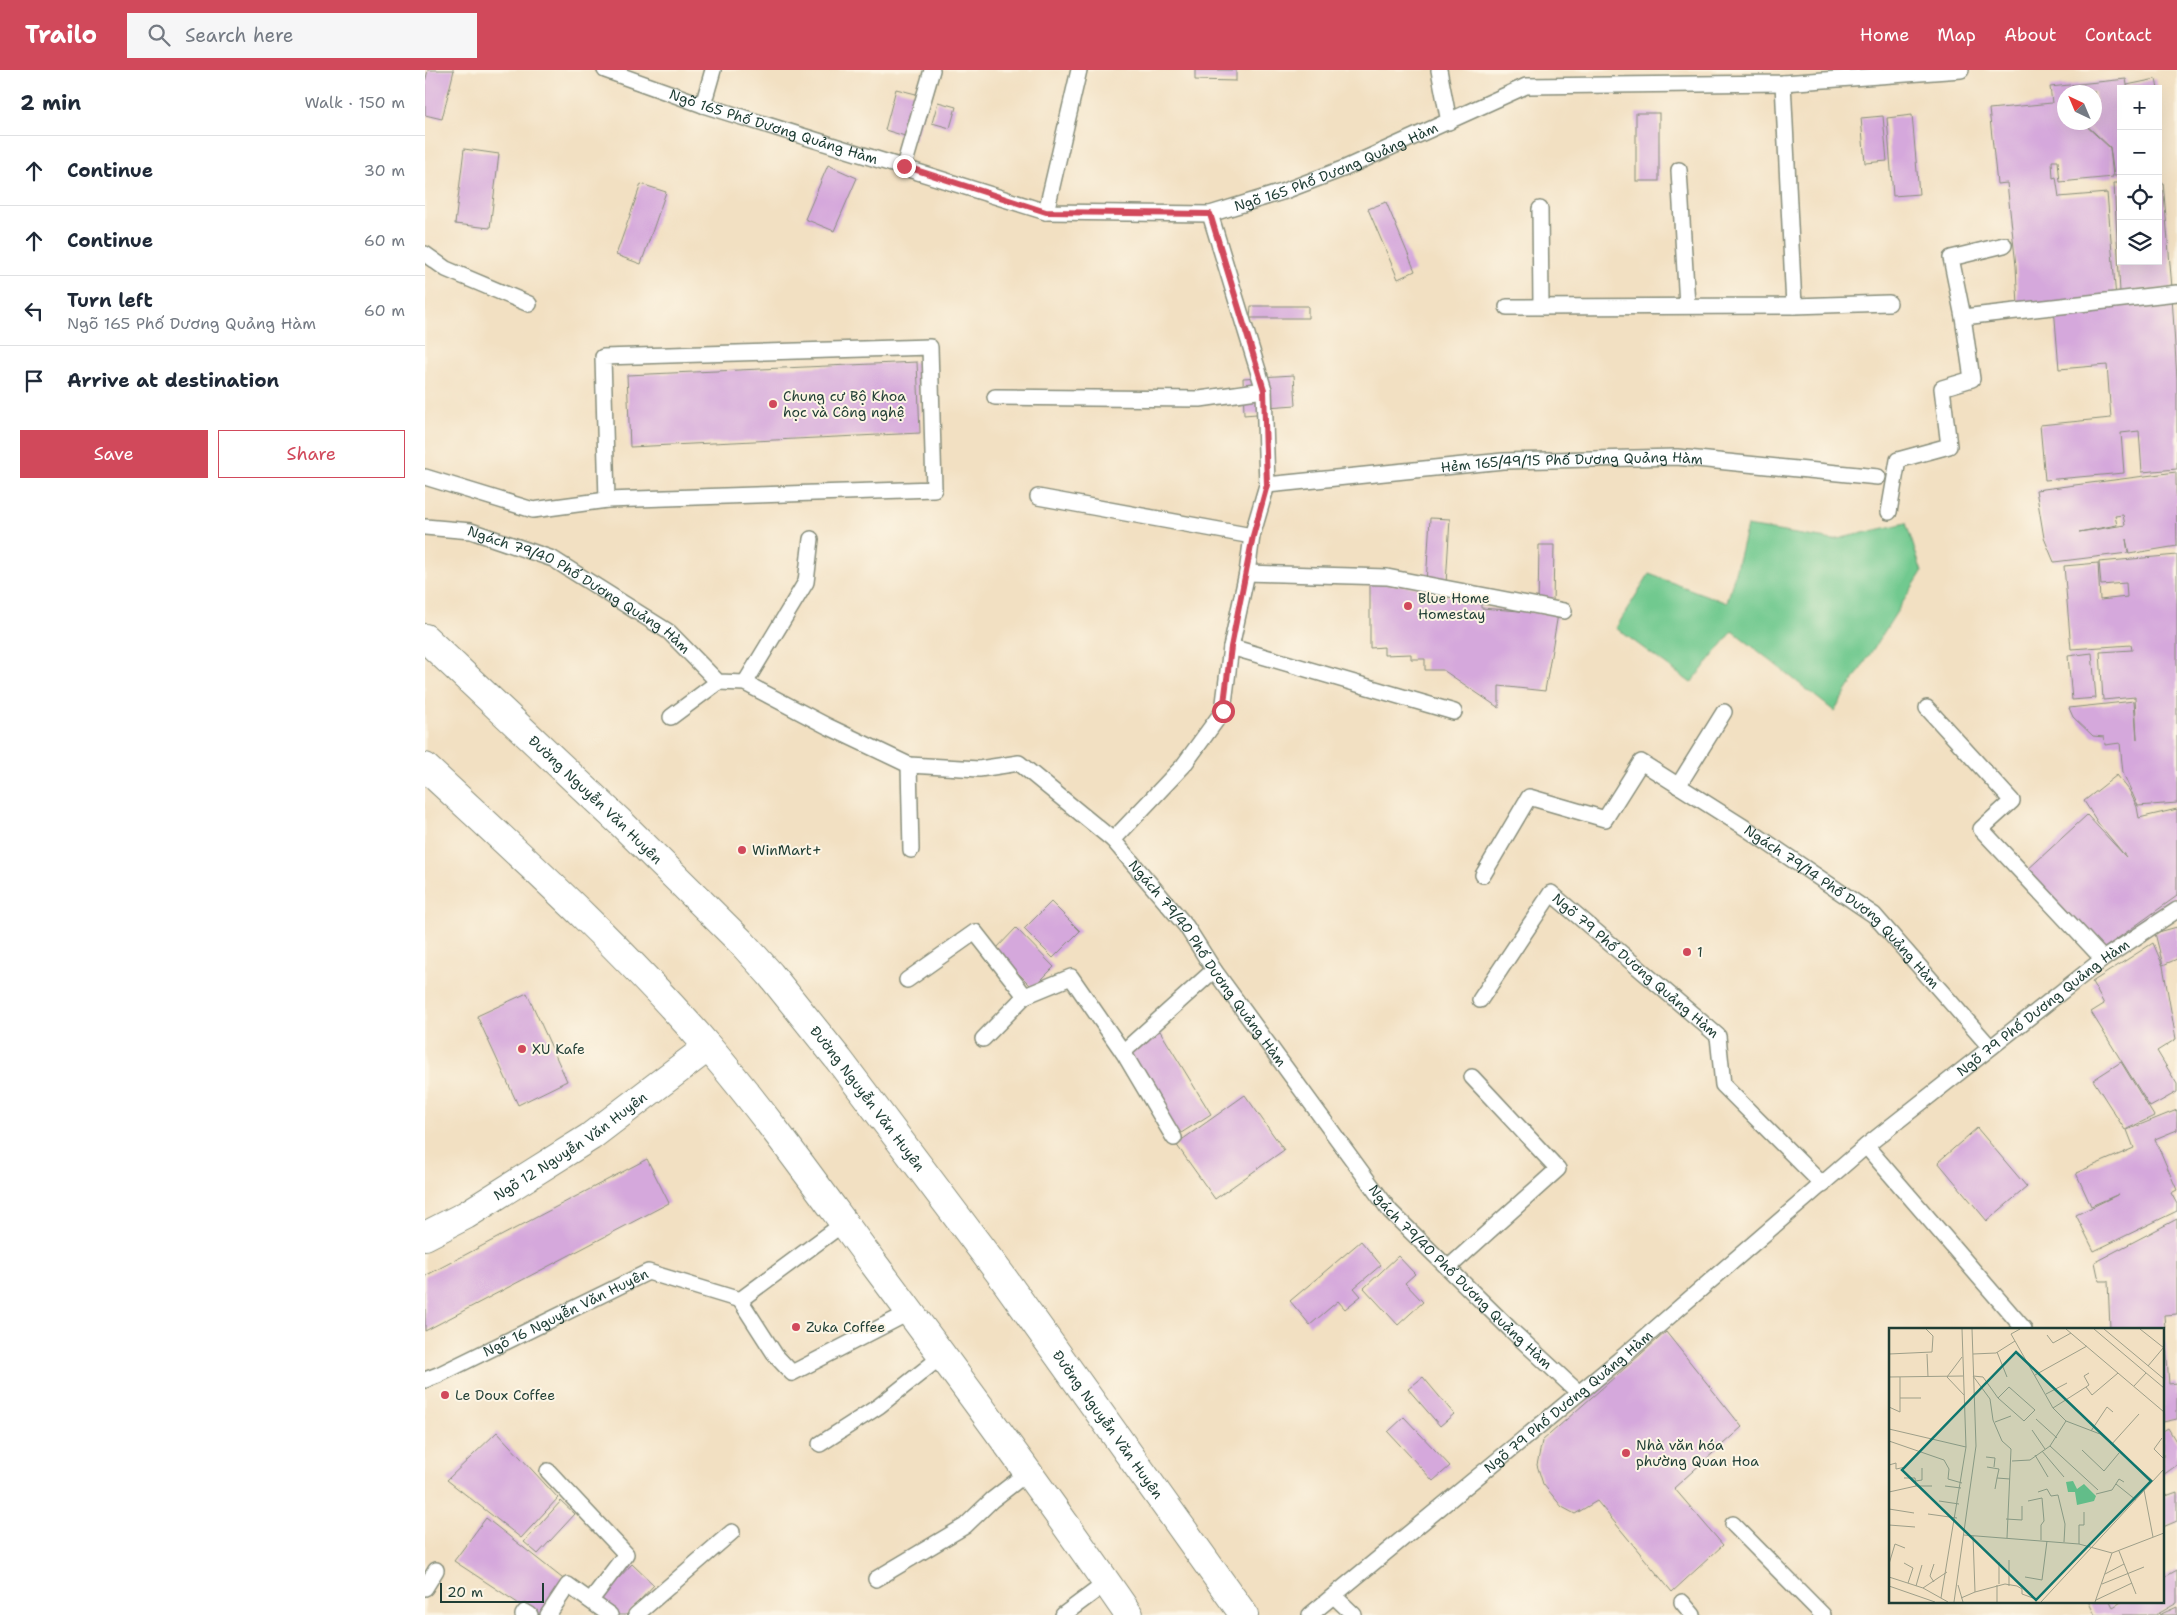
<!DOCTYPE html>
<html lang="en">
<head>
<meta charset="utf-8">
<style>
	body { margin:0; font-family:"Shantell Sans",sans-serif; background:#f6f6f7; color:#1f2937 }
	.controls { position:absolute; right:15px; top:15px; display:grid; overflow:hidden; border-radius:0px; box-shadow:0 5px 20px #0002 }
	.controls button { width:45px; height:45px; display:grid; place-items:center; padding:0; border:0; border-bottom:1px solid #e0e1e3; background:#fff; color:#1f2937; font:25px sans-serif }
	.compass { position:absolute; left:1632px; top:15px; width:45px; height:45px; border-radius:50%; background:#fff; box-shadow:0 5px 20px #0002; rotate:316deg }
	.scale { position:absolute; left:15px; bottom:12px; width:104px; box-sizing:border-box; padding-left:5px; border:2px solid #1f3d34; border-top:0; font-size:14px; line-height:18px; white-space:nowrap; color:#1f3d34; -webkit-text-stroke:4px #fcf5e5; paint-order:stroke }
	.stop { position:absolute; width:15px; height:15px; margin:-11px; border:4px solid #d1495b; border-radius:50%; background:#fff }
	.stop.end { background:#d1495b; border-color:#fff; box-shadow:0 1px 5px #0008 }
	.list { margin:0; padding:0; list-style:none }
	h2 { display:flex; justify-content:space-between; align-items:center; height:65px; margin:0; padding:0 20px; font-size:21px }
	h2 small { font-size:16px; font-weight:400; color:#747a83 }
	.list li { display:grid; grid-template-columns:32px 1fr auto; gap:15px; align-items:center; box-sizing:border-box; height:70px; padding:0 20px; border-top:1px solid #e0e1e3 }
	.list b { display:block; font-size:19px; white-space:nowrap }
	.list p { margin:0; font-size:16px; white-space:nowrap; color:#747a83 }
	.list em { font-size:16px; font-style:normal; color:#747a83 }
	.actions { display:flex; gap:10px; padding:15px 20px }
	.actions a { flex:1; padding:11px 0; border:1px solid #d1495b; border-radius:0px; text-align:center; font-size:18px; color:#d1495b }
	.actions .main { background:#d1495b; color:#fff }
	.icon { flex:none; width:28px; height:28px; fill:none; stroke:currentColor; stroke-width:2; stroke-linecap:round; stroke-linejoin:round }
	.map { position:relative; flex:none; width:1752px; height:1545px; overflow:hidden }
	header { display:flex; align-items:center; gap:30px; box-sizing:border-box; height:70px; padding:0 25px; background:#d1495b; color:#fff }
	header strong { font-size:24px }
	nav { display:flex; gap:28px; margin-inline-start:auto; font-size:18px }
	.search { width:350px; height:45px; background:#f6f6f7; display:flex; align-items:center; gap:12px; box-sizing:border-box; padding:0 18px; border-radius:0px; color:#747a83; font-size:19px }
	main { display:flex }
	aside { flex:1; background:#fff }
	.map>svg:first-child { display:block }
</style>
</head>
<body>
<header>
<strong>Trailo</strong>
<div class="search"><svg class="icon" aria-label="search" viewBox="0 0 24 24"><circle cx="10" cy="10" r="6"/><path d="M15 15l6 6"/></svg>Search here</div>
<nav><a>Home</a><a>Map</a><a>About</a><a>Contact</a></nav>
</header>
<main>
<aside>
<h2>2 min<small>Walk · 150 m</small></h2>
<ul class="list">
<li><svg class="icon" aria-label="ahead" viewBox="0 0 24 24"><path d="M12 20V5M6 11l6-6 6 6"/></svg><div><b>Continue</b></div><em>30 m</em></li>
<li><svg class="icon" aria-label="ahead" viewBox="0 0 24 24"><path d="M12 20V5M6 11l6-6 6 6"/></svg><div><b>Continue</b></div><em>60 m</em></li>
<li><svg class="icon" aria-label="left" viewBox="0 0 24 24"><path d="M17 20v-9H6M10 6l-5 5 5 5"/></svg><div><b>Turn left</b><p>Ngõ 165 Phố Dương Quảng Hàm</p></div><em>60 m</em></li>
<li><svg class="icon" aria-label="arrive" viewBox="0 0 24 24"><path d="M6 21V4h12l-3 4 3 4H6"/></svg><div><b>Arrive at destination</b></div></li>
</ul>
<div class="actions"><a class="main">Save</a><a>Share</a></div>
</aside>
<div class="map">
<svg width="1752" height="1545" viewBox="0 0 1752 1545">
	<rect width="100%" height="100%" fill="#fcf5e5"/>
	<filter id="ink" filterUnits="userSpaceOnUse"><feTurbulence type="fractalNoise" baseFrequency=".02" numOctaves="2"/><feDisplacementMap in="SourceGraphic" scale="10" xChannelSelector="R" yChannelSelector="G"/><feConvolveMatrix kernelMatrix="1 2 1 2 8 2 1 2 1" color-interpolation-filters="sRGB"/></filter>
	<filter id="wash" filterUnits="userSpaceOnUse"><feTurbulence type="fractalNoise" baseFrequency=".0096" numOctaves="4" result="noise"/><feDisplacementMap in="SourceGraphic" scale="20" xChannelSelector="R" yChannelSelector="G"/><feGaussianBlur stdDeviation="1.12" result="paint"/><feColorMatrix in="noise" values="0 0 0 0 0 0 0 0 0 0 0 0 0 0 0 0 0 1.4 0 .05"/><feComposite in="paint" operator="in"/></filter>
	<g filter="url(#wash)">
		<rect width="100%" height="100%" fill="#f2e0c2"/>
		<path fill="#71c98f" stroke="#488362" d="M1481 453 1497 502 1409 641 1308 561 1266 613 1191 558 1224 504 1302 533 1322 456 1408 470Z"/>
		<g id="blocks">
			<g fill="#d5a8dc" fill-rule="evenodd">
				<path d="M3 0H29L17 49 0 45V12Z"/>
				<path d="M770 0H811V11L770 10Z"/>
				<path d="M1701 9 1702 15 1731 9 1733 19H1696V105L1689 106 1685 77 1658 52H1670V22H1640V52H1657L1685 78 1688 107 1635 112 1633 91H1627L1628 108 1631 107 1634 127 1682 123 1691 228 1593 237 1591 196 1582 113 1572 114 1564 39 1627 33 1625 17Z"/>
				<path d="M471 19 503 27 490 69 460 60Z"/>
				<path d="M513 32 531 37 525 58 507 53Z"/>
				<rect x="1211" y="43" width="23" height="68"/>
				<path d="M1487 45 1494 124 1468 126 1462 48Z"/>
				<path d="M1458 46 1462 91 1440 93 1436 48Z"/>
				<path d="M39 79 74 84 65 158 30 154Z"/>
				<path d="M403 95 432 108 409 161 380 149Z"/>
				<path d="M1733 112H1738L1747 218 1695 222 1689 113H1696V191H1733Z"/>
				<path d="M216 114 241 122 216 194 191 185Z"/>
				<path d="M961 132 990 201 973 209 943 139Z"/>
				<path d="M1747 226 1752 309V399L1717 402 1714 361 1696 363 1699 403 1620 410 1615 355 1686 348 1682 295 1634 299 1629 237Z"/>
				<path d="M826 236H883V248H825Z"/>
				<path d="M492 292 495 363 205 377 202 305Z"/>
				<path d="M869 305 871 335 842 337 843 343 819 345 818 308Z"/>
				<path d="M1751 402 1752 476 1704 484 1701 469 1703 483 1629 492 1619 468 1611 420ZM1698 445 1700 455 1654 462 1692 455 1690 446Z"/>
				<path d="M1005 448 1025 449 1021 514 1001 513Z"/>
				<path d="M1114 475H1129L1128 536H1113Z"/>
				<path d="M1752 485V733L1713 736 1698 703 1695 673 1680 675 1679 667 1668 666 1648 647 1644 638 1709 631 1712 669 1710 627 1678 630 1675 582 1707 580 1706 575 1646 579 1639 496 1673 493 1675 530 1702 527 1701 513 1676 515 1674 492Z"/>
				<path d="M945 512 1006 519 1005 525 1039 527V533H1056V538L1133 544 1120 621 1074 616V638L1018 600H1000V589H986V584L959 585V577L945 578Z"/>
				<path d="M1667 583 1671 628 1647 630 1643 586Z"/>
				<path d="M1692 705 1704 720 1712 737 1714 748 1752 739V826L1675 881 1600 802 1662 745 1701 787 1673 753 1659 731Z"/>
				<path d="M626 832 655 861 628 888 599 859Z"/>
				<path d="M1752 857V889L1738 895 1730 863Z"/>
				<path d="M591 858 629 897 608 918 570 880Z"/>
				<path d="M1728 873 1738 896 1751 969 1732 981 1752 1014V1022L1725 1037 1666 942 1679 934 1667 912Z"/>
				<path d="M102 923 142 1011 93 1035 52 946Z"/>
				<path d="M735 961 786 1044 753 1065 701 982Z"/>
				<path d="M1696 992 1729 1046 1700 1060 1668 1010Z"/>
				<path d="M820 1025 859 1080 790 1129 751 1074Z"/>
				<path d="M1752 1040V1060L1730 1069 1752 1120 1746 1123 1752 1134V1141L1669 1181 1651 1145 1694 1124 1666 1136 1651 1103 1709 1078 1702 1060Z"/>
				<path d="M1552 1058 1602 1117 1562 1151 1513 1092Z"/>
				<path d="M222 1089 244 1133 0 1261V1206Z"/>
				<path d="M1752 1149V1244L1739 1245 1740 1259H1685L1683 1211H1674L1670 1192Z"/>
				<path d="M936 1171 956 1195 929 1218 936 1226 920 1239 913 1231 885 1255 865 1231Z"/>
				<path d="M973 1186 990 1204 980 1213 998 1232 973 1255 939 1218Z"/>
				<path d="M1241 1262 1317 1357 1249 1418 1298 1475 1247 1522 1172 1431 1150 1444 1137 1437 1118 1414 1112 1395 1117 1371Z"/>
				<path d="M1738 1264H1740L1744 1314 1752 1313V1349L1738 1352Z"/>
				<path d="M998 1307 1029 1344 1015 1356 983 1319Z"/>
				<path d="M979 1347 1025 1396 1008 1411 963 1362Z"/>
				<path d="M1743 1358 1752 1373V1395L1738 1405V1361Z"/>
				<path d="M72 1362 133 1428 96 1468 22 1410Z"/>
				<path d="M1752 1422V1451L1738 1457V1427Z"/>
				<path d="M136 1431 150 1444 113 1484 99 1472Z"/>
				<path d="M61 1448 142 1512 119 1545H111L29 1491Z"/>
				<path d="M207 1494 229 1515 201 1545H193L175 1528Z"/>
				<path d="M1752 1500V1533L1731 1545H1670L1663 1531H1685L1688 1537 1698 1531H1738V1508Z"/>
				<path d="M1752 1537V1545H1734Z"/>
			</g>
		</g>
	</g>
	<g filter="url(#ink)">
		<use href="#blocks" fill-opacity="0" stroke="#888e7b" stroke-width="1"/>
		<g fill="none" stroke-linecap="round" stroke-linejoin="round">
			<defs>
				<g id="lane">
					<path id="s1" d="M180 0 278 35 621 142 785 144 857 122 920 98 1101 16 1358 13 1536 0"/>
					<path d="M1014 0 1024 52"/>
					<path d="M278 35 288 0"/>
					<path d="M479 96 507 0"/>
					<path d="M1254 100 1262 235"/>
					<path d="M1115 139 1116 235"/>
					<path d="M621 142 654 0"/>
					<path d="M0 184 21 199 104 234"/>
					<path d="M1369 236 1464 233"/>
					<path d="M1082 237 1369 236 1358 13"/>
					<path d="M1538 247 1752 223"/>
					<path d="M505 277 509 419 182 430 178 287Z"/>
					<path d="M570 327 775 329 839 320"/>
					<path d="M0 407 108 440 182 430"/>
					<path id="s2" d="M842 415 1078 391 1252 387 1453 407"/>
					<path d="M613 427 827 466"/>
					<path d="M1464 442 1473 390 1524 376 1517 318 1547 309 1538 247 1526 188 1579 175"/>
					<path id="s3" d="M0 457 46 461 128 489 244 562 293 612 320 613 402 656 484 695 554 699 594 693 688 770 761 856 789 900 965 1141 1086 1260 1154 1323"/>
					<path d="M822 503 962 507 1139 541"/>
					<path d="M806 577 1029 642"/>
					<path d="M320 613 381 512 386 469"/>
					<path d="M1502 638 1587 731 1556 759 1678 889"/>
					<path d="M246 647 293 612"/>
					<path d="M484 695 486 780"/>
					<path d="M1253 716 1299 642"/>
					<path d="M688 770 758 696 798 641 806 577 822 503 827 466 842 415 839 320 785 144"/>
					<path id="s4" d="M1058 805 1104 727 1180 749 1216 692 1325 761 1449 845 1565 977"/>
					<path d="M482 910 550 862 600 926"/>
					<path id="s5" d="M1055 930 1126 823 1293 966 1298 1015 1398 1115"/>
					<path d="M558 969 600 926 646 907 698 982"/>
					<path d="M749 1068 698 982 789 900"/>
					<path d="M1441 1076 1599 1259"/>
					<path d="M1023 1198 1133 1099 1047 1007"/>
					<path d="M315 1230 419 1153"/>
					<path id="s6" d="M0 1310 13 1305 223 1202 315 1230 351 1286 367 1303 485 1242"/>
					<path d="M395 1374 454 1336 517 1286"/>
					<path d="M123 1401 201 1484 166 1530"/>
					<path d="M1308 1454 1398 1545"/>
					<path d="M451 1509 540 1456 567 1430 602 1403"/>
					<path d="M0 1518 11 1500"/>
					<path d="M909 1526 929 1545"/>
					<path d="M1257 1532 1268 1545"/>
					<path d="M98 1545 100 1542 105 1545"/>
					<path d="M123 1545 143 1515 185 1545"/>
					<path d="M211 1545 307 1462"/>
					<path d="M638 1545 681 1513"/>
					<path id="s7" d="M885 1545 1194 1290 1441 1076 1678 889 1752 840"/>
				</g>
				<g id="street">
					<path id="s8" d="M0 1166 41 1145 165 1067 283 977"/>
				</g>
				<g id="primary">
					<path id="s9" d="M0 568 197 754 317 873 345 904 414 990 576 1205 819 1545"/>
					<path d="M0 697C97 787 197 877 284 978 343 1047 395 1121 449 1194 536 1310 622 1426 704 1545"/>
				</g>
			</defs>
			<use href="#lane" stroke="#888e7b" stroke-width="18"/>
			<use href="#street" stroke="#888e7b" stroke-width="30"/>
			<use href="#primary" stroke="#888e7b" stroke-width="30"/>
			<use href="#lane" stroke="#fff" stroke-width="15"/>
			<use href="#street" stroke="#fff" stroke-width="28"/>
			<use href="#primary" stroke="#fff" stroke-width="28"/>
		</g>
	</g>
	<g fill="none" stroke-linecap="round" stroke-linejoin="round" filter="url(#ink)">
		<path stroke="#d1495b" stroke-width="6" d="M479 96 621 142 785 144 839 320 842 415 828 466 806 577 798 641"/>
	</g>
	<g fill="#d1495b" stroke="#fcf5e5" stroke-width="2">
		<circle cx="348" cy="334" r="5"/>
		<circle cx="983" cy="536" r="5"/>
		<circle cx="317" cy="780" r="5"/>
		<circle cx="1262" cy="882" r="5"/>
		<circle cx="97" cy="979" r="5"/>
		<circle cx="371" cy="1257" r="5"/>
		<circle cx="20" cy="1325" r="5"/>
		<circle cx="1201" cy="1383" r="5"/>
	</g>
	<g text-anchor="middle" stroke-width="4" stroke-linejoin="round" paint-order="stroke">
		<g font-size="14" fill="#1f3d34" stroke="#fcf5e5">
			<text dy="5" stroke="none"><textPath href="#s1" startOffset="178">Ngõ 165 Phố Dương Quảng Hàm</textPath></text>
			<text dy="5" stroke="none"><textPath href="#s1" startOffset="762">Ngõ 165 Phố Dương Quảng Hàm</textPath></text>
			<text dy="5" stroke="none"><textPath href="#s2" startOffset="306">Hẻm 165/49/15 Phố Dương Quảng Hàm</textPath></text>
			<text dy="5" stroke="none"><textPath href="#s3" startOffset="170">Ngách 79/40 Phố Dương Quảng Hàm</textPath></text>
			<text dy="5" stroke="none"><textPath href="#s9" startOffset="235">Đường Nguyễn Văn Huyên</textPath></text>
			<text dy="5" stroke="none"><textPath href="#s4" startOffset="486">Ngách 79/14 Phố Dương Quảng Hàm</textPath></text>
			<text dy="5" stroke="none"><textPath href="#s3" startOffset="938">Ngách 79/40 Phố Dương Quảng Hàm</textPath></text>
			<text dy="5" stroke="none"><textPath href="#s5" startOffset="240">Ngõ 79 Phố Dương Quảng Hàm</textPath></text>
			<text dy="5" stroke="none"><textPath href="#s7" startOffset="952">Ngõ 79 Phố Dương Quảng Hàm</textPath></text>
			<text dy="5" stroke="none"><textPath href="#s9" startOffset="640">Đường Nguyễn Văn Huyên</textPath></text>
			<text dy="5" stroke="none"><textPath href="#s8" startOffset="171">Ngõ 12 Nguyễn Văn Huyên</textPath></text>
			<text dy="5" stroke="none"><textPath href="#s3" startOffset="1342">Ngách 79/40 Phố Dương Quảng Hàm</textPath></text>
			<text dy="5" stroke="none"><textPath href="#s6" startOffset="156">Ngõ 16 Nguyễn Văn Huyên</textPath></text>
			<text dy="5" stroke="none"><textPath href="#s7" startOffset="335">Ngõ 79 Phố Dương Quảng Hàm</textPath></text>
			<text dy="5" stroke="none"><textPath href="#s9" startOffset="1045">Đường Nguyễn Văn Huyên</textPath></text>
		</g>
		<g font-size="14" fill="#1f3d34" stroke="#fcf5e5" text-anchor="start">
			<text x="358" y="331">Chung cư Bộ Khoa<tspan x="358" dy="16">học và Công nghệ</tspan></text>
			<text x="993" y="533">Blue Home<tspan x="993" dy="16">Homestay</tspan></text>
			<text x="327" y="785">WinMart+</text>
			<text x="1272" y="887">1</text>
			<text x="107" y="984">XU Kafe</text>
			<text x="381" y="1262">Zuka Coffee</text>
			<text x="30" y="1330">Le Doux Coffee</text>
			<text x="1211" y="1380">Nhà văn hóa<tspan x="1211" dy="16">phường Quan Hoa</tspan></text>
		</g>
	</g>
	<g transform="translate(1464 1258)">
		<rect width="275" height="275" fill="#f2e0c2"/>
		<path d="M184 153 188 161 195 156 207 168 205 173 188 177 186 164H179L177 154Z" fill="#71c98f"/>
		<path fill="none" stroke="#9e9f89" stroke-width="1" d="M131 1 122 6 164 80 177 93 211 106 264 153M177 1 275 84M205 1 275 60M215 1 275 51M251 1 275 20M158 7 164 15 182 5M108 24 118 49M0 26 43 24 44 8 37 1M38 26 39 49M84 26 107 25 126 13M73 29 58 49 75 67M259 38 275 19M146 47 198 18M84 48 101 71 104 92 113 113 122 121 118 210M84 48 94 49 109 70M0 49 74 48M245 58 257 45M120 59 146 82 135 93 109 70ZM197 59 200 57 195 48 200 45M157 66 178 55M11 70H32M0 79 11 84V49M164 80 197 59 203 67 229 45M147 91 168 110M106 94 122 88M0 101 77 119M143 102 156 121M202 103 218 79 224 84M273 110 265 121 275 131M0 113 55 132 60 141 59 151 73 155M222 117 250 86M161 118 209 162M193 122 215 143 230 125M153 123 175 149M146 127 159 149M97 129 106 130 105 139M123 133 141 132 161 118 177 93M0 137 7 135V141L17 139M98 139 110 141 108 150M15 150H26L27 158M27 153 33 152V140M227 156 247 172M56 158 72 160M106 161 108 150 121 151M255 162 264 209M0 164 27 158H43M149 164 158 161 162 168 169 167 176 196 175 214M207 166 223 162 230 151 235 154M50 173 70 176M139 173 153 170 155 193 152 197V212M0 181 25 185M39 186 68 190M117 191 133 192V178M0 197 26 199M75 207 190 216 223 225 275 205M190 216V197H195V184M230 223 247 266M120 232V258M15 235 24 240 19 255M0 236 6 216 16 220M45 236 41 248 45 254M216 246 235 236M0 249 34 260 59 274M136 249 153 252 158 213M110 256V234M213 256 255 239M69 257 74 274M108 257V274M0 258 46 274M27 258 33 237M34 260 58 244M86 264 116 256 128 258 133 261V266L144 270M52 270 77 119 73 1M72 270 86 264 84 208M207 272 243 255M65 274 87 118 83 1M152 274 275 141M206 274 223 225"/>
		<path fill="#0f766e" fill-opacity="0.15" stroke="#0f766e" stroke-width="2.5" d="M127 24 262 153 147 272 13 142Z"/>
		<rect width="275" height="275" fill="none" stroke="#1f3d34" stroke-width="2.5"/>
	</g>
</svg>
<div class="controls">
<button>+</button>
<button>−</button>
<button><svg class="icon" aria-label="locate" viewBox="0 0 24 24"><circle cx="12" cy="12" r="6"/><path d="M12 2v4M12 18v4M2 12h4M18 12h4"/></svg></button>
<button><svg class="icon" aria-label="layers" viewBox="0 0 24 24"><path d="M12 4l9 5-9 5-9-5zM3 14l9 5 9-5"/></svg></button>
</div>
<svg class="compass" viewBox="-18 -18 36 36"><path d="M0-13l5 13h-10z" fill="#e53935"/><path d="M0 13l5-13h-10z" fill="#747a83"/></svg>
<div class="scale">20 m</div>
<div class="stop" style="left:798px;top:641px"></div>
<div class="stop end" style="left:479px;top:96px"></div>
</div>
</main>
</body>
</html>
